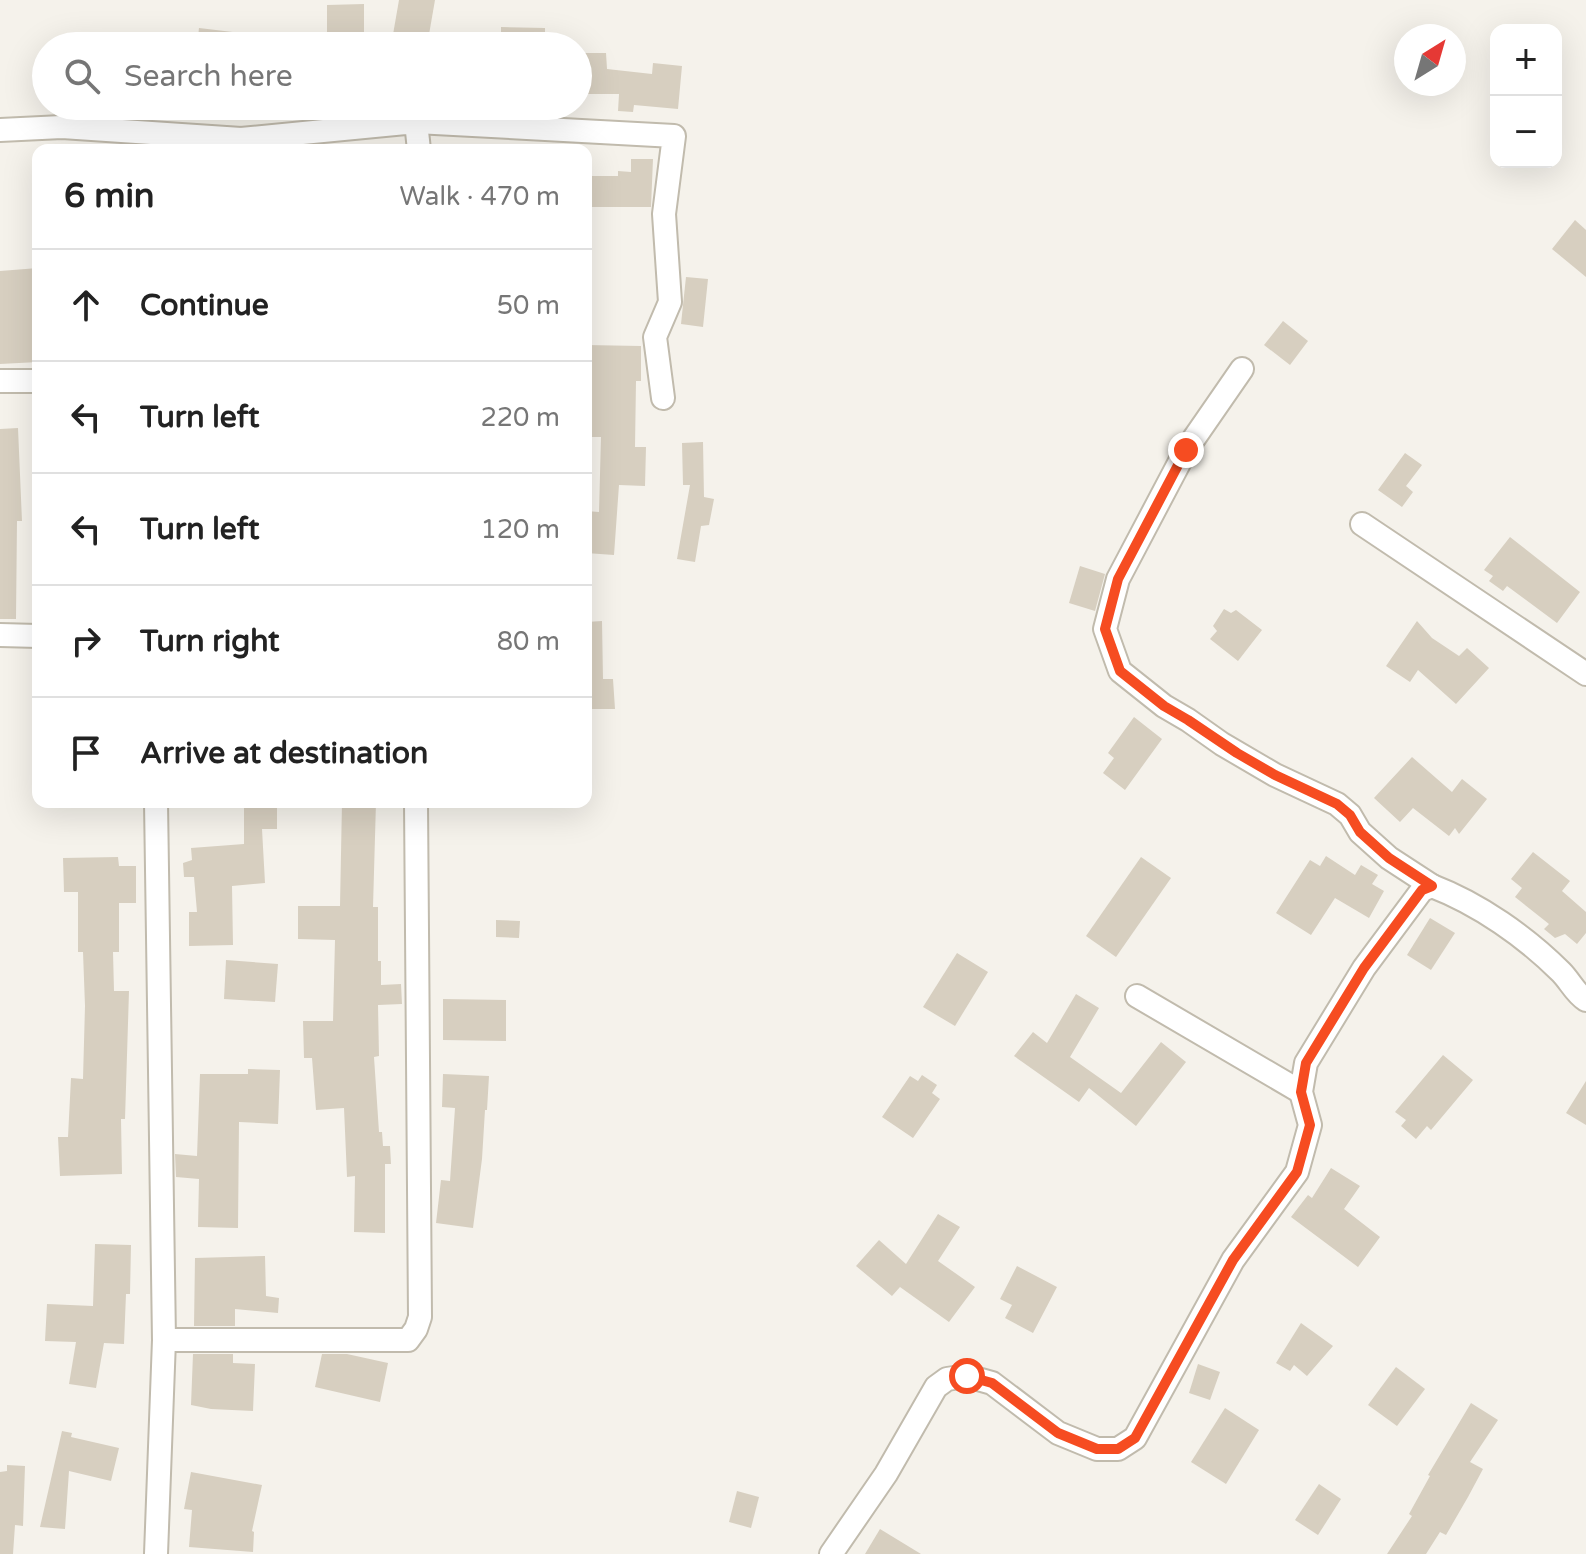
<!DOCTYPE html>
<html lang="en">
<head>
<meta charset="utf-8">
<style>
	body { margin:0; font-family:"Varela Round",sans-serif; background:#f6f6f6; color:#222 }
	.controls { position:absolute; right:24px; top:24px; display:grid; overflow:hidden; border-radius:16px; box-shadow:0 8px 32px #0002 }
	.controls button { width:72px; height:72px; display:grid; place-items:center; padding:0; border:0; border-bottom:2px solid #e0e0e0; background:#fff; color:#222; font:40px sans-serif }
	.compass { position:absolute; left:1394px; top:24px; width:72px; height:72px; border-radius:50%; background:#fff; box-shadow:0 8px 32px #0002; rotate:37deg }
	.stop { position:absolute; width:24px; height:24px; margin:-18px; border:6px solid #f64c21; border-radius:50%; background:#fff }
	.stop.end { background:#f64c21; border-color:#fff; box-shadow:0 2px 8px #0008 }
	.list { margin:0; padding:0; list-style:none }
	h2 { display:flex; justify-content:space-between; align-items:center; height:104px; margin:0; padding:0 32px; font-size:34px }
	h2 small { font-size:26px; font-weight:400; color:#767676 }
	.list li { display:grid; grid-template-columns:52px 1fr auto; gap:24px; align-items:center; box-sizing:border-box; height:112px; padding:0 32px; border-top:2px solid #e0e0e0 }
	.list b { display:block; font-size:30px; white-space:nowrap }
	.list em { font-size:26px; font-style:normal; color:#767676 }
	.icon { flex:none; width:44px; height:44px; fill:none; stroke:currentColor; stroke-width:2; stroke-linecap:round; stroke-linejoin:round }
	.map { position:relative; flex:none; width:1586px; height:1554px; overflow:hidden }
	.search { position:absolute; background:#fff; box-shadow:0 8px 32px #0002; left:32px; top:32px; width:560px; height:88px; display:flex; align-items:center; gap:20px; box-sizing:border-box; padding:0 28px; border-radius:44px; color:#767676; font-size:30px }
	.panel { position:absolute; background:#fff; box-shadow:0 8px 32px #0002; left:32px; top:144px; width:560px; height:664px; border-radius:16px }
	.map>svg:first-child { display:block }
</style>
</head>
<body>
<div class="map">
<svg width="1586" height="1554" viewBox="0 0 1586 1554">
	<rect width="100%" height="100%" fill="#f5f2eb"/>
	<g fill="#d7cfc0">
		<path d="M399 0H435L427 46H391Z"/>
		<path d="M364 4V44H327V5Z"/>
		<path d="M501 27 545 28V46H501Z"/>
		<path d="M199 28 259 35 258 46H197Z"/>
		<path d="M580 53H606L607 69 652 74 653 63 682 66 678 109 634 105 633 112 618 111 619 94H581Z"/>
		<path d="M631 159H653L651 207H586V176H618V171L631 172Z"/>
		<path d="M1575 220 1586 230V277L1552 249Z"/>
		<path d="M38 268V362L0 364V271Z"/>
		<path d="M686 277 708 279 703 327 681 324Z"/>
		<path d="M1283 321 1308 341 1290 365 1264 345Z"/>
		<path d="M586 345 641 346V381H636L635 447H646L645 486 619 485 614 555 586 553V511L599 512 601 437H586Z"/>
		<path d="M18 428 22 521H17L16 619H0V429Z"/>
		<path d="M703 442 704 497 714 499 709 525 701 526 695 562 677 559 690 485H683L682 443Z"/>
		<path d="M1405 453 1422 465 1406 486 1413 492 1402 507 1378 490Z"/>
		<path d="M1510 537 1580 592 1557 623 1507 586 1503 591 1489 581 1493 576 1484 570Z"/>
		<path d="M1080 566 1105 574 1095 611 1069 603Z"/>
		<path d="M1224 609 1231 613 1236 610 1262 630 1238 661 1210 639 1217 631 1213 626Z"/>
		<path d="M602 621 603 679H613L615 709H586V622Z"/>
		<path d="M1417 621 1432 638 1459 656 1467 648 1489 668 1456 704 1418 670 1410 682 1386 666Z"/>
		<path d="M1134 717 1162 739 1125 790 1103 773 1114 758 1108 753Z"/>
		<path d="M1412 757 1452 792 1462 779 1487 799 1459 834 1455 828 1449 836 1413 808 1400 822 1374 798Z"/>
		<path d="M244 802H277V829H262L265 883 232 886 233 945 189 946V912H197L194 877H184L183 863 192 860 191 848 244 844Z"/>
		<path d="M342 802H376L373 907H378V961H381V985L401 984 402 1004 378 1005 379 1056 374 1057 379 1132H382L383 1146H390L391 1164H385V1233L354 1232 355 1176 347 1177 344 1108 316 1110 312 1058H304L303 1021H333L335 940 298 939V906H340Z"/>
		<path d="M1533 852 1570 881 1562 891 1586 912V933L1577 944 1565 934 1555 938 1544 929 1549 924 1515 897 1522 888 1511 879Z"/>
		<path d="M1326 856 1355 875 1361 865 1378 875 1372 884 1384 891 1369 918 1335 898 1311 935 1276 913 1310 860 1320 866Z"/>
		<path d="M118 857 119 866H136V903H119V952H113L114 991H129L125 1119H121L122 1174 60 1176 58 1137H68L71 1078 83 1079 85 1006 83 952H78V892H64L63 858Z"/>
		<path d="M1141 857 1171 878 1116 957 1086 936Z"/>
		<path d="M1430 918 1455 933 1431 970 1407 955Z"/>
		<path d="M496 920 520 921 519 938 496 937Z"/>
		<path d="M957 953 988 972 955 1026 923 1007Z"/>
		<path d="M226 960 278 964 275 1002 224 999Z"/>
		<path d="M1076 994 1099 1008 1070 1057 1121 1093 1161 1042 1186 1062 1136 1126 1089 1088 1079 1102 1014 1056 1033 1032 1047 1043Z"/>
		<path d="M443 999 506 1000V1041L443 1040Z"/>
		<path d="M1443 1055 1473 1080 1431 1130 1427 1126 1416 1139 1401 1126 1406 1120 1395 1112Z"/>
		<path d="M248 1069 280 1070 278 1124 239 1122 238 1228 198 1227 199 1179 176 1177 175 1154 197 1156 200 1074H248Z"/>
		<path d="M443 1074 489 1076 487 1110H485L482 1159 473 1228 436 1223 441 1180 450 1181 455 1108 442 1107Z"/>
		<path d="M922 1075 937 1085 932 1093 940 1099 913 1138 882 1117 910 1076 918 1081Z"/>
		<path d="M1586 1081V1125L1566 1113Z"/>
		<path d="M1331 1168 1360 1186 1344 1209 1380 1237 1358 1267 1291 1217 1308 1195 1312 1198Z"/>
		<path d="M938 1214 960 1227 938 1261 975 1287 949 1322 900 1287 892 1296 856 1266 879 1240 906 1264Z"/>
		<path d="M95 1244 131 1245 130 1294H126L124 1344 104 1343 96 1388 69 1384 76 1342 45 1341 47 1304 93 1306Z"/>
		<path d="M265 1256 266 1296 279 1298 278 1313 235 1309V1326H194L195 1258Z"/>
		<path d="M1017 1266 1057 1287 1033 1333 1005 1318 1012 1305 1000 1299Z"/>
		<path d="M1301 1323 1333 1346 1307 1376 1294 1365 1290 1371 1276 1363Z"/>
		<path d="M193 1354H233V1363L255 1364 253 1411 211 1409 191 1405Z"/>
		<path d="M322 1354H347L388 1363 380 1402 315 1387Z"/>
		<path d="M1198 1364 1220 1372 1210 1400 1189 1393Z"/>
		<path d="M1396 1367 1425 1389 1397 1426 1368 1405Z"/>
		<path d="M1471 1403 1498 1420 1470 1462 1483 1469 1468 1497 1446 1535 1440 1532 1426 1554H1387L1412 1516 1409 1514 1430 1476 1428 1475Z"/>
		<path d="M1225 1408 1259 1430 1226 1484 1191 1462Z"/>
		<path d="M62 1431 72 1433 71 1437 119 1448 111 1481 69 1471 65 1529 40 1527Z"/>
		<path d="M7 1465 25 1466 23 1526 15 1525 13 1554H0V1472L7 1471Z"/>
		<path d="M191 1472 262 1485 252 1531 254 1532 253 1552 189 1547 192 1510 184 1509Z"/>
		<path d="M1319 1484 1341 1499 1318 1535 1295 1520Z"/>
		<path d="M737 1491 759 1497 751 1528 729 1522Z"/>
		<path d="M880 1529 921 1554H865Z"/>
	</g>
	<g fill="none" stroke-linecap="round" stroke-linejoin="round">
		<defs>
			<g id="street">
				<path d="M416 122 674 136 664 214 670 302 655 337 663 398"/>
				<path d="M0 130 62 127 241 139 416 122 419 150"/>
				<path d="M1242 369 1186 450 1118 579 1105 629 1120 671 1164 706 1188 720 1222 744 1275 775 1337 804 1350 815 1360 832 1389 858 1432 886"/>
				<path d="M0 381H38"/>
				<path d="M1362 524 1586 674"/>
				<path d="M0 635 38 636"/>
				<path d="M1137 996 1301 1092"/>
				<path d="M164 1340H408L416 1329 420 1317 416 802"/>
				<path d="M156 1554 164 1340 156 802"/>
				<path d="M831 1554 886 1474 936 1387 947 1379 967 1376 992 1383 1058 1433 1097 1449H1118L1135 1438 1233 1260 1297 1172 1310 1125 1301 1092 1306 1063 1364 968 1422 890 1432 886C1479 904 1526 937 1561 972 1570 981 1575 993 1586 1000"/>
			</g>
		</defs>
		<use href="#street" stroke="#c1bbad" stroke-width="26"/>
		<use href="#street" stroke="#fff" stroke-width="22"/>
	</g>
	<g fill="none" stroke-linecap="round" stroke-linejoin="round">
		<path stroke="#f64c21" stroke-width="10" d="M967 1376 992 1383 1058 1433 1097 1449H1118L1135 1438 1233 1260 1297 1172 1310 1125 1301 1092 1306 1063 1364 968 1422 890 1432 886 1389 858 1360 832 1350 815 1337 804 1275 775 1237 753 1188 720 1164 706 1120 671 1105 629 1118 579 1186 450"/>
	</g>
</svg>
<div class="controls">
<button>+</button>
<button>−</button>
</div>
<svg class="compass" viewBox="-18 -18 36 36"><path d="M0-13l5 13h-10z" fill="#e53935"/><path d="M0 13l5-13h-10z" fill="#767676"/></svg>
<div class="stop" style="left:967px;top:1376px"></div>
<div class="stop end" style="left:1186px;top:450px"></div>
<div class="search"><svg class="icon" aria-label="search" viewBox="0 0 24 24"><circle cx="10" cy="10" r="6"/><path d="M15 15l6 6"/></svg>Search here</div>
<section class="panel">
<h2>6 min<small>Walk · 470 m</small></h2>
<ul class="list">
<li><svg class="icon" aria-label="ahead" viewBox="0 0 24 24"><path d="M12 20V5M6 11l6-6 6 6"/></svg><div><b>Continue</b></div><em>50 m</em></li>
<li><svg class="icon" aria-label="left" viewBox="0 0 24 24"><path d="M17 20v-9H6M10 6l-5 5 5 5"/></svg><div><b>Turn left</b></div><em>220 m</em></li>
<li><svg class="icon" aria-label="left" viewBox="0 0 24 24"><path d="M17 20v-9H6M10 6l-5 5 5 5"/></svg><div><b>Turn left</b></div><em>120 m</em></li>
<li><svg class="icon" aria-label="right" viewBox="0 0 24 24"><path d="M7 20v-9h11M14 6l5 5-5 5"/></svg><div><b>Turn right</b></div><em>80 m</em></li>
<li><svg class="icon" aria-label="arrive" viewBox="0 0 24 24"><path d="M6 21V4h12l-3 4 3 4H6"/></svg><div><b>Arrive at destination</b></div></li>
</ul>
</section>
</div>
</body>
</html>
